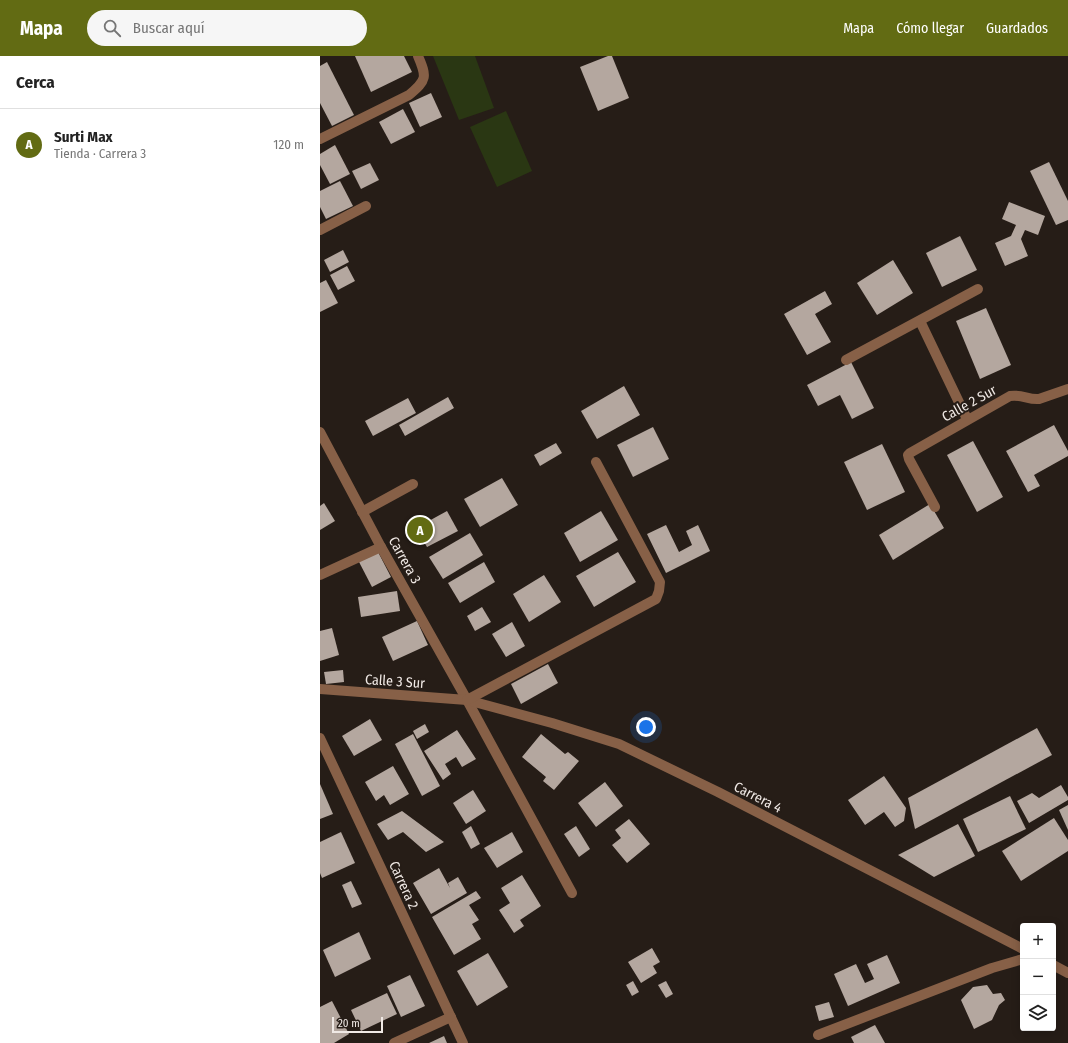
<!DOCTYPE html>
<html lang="es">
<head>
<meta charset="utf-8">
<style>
	body { margin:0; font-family:"Fira Sans Condensed",sans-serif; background:#f6f6f6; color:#222 }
	.controls { position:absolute; right:12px; bottom:12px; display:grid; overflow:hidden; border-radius:4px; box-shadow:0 2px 10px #0003 }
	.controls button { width:36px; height:36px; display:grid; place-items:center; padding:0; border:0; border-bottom:1px solid #e0e0e0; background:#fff; color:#222; font:20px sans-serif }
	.scale { position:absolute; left:12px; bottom:10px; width:51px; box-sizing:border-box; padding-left:4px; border:2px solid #f0e9e5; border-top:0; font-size:11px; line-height:14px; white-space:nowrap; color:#f0e9e5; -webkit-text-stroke:3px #261d17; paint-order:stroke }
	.you { position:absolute; left:326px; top:671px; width:14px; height:14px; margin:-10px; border:3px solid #fff; border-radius:50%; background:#1a73e8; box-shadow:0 0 0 6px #1a73e833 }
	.badge { display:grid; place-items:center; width:26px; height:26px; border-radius:50%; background:#626b13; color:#fff; font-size:13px; font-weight:700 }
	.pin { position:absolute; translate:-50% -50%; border:2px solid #fff; box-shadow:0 1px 4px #0006 }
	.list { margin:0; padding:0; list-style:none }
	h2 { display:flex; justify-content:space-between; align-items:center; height:52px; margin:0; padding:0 16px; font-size:17px }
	h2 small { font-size:13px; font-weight:400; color:#767676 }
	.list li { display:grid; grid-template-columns:26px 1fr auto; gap:12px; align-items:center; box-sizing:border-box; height:72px; padding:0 16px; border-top:1px solid #e0e0e0 }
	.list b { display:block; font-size:15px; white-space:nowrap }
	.list p { margin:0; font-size:13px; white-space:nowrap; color:#767676 }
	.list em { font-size:13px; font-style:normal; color:#767676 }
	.icon { flex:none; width:22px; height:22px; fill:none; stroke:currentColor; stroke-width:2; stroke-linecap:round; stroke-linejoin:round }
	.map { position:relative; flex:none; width:748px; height:987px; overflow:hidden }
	header { display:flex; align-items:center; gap:24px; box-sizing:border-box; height:56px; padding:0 20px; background:#626b13; color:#fff }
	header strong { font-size:19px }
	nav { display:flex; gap:22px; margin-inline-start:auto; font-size:14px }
	.search { width:280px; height:36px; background:#f6f6f6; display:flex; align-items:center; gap:10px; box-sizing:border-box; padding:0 14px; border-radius:22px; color:#767676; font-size:15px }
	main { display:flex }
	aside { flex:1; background:#fff }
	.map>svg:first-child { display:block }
</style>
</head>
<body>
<header>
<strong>Mapa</strong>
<div class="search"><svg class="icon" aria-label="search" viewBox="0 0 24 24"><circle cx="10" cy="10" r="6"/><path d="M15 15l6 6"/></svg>Buscar aquí</div>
<nav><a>Mapa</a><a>Cómo llegar</a><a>Guardados</a></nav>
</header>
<main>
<aside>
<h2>Cerca<small></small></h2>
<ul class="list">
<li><span class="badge">A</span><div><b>Surti Max</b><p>Tienda · Carrera 3</p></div><em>120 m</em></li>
</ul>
</aside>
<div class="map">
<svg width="748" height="987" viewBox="0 0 748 987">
	<rect width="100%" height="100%" fill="#261d17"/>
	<g fill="#2a3713">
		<path d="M113 0H155L174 52 139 64Z"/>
		<path d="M186 55 212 115 177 131 150 71Z"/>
	</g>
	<g fill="#b4a79f">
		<path d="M35 0H84L92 16 51 36Z"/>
		<path d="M288 0H292L309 42 278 55 260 11Z"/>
		<path d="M7 6 34 59 12 70 0 47V10Z"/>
		<path d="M111 37 122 61 100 71 89 47Z"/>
		<path d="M83 53 95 76 71 88 59 66Z"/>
		<path d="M15 89 30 118 10 128 0 109V98Z"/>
		<path d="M729 106 748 145V164L736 169 710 115Z"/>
		<path d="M50 107 59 124 41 133 32 115Z"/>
		<path d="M20 125 33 150 6 163 0 151V135Z"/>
		<path d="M689 146 725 160 718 179 705 174 701 183 708 200 685 210 675 187 691 180 696 169 682 163Z"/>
		<path d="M640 180 657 214 622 231 606 197Z"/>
		<path d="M23 194 29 206 10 216 4 204Z"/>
		<path d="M573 204 593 237 557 259 537 227Z"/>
		<path d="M27 210 35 225 18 234 10 219Z"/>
		<path d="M6 224 18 247 0 256V227Z"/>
		<path d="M505 235 512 248 495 258 511 286 487 299 464 258Z"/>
		<path d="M666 252 691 309 660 323 636 265Z"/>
		<path d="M531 306 554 352 532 363 520 339 498 350 487 329Z"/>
		<path d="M304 330 320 359 277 383 261 355Z"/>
		<path d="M128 341 134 352 85 380 79 369Z"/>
		<path d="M88 342 96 357 53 380 45 365Z"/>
		<path d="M734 369 748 395V400L714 419 720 430 708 436 686 395Z"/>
		<path d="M333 371 349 403 313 421 297 389Z"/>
		<path d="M653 385 683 441 657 456 627 399Z"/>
		<path d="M236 387 242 397 220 410 214 399Z"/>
		<path d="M562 388 585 436 547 454 524 406Z"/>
		<path d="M182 422 198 449 160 471 144 443Z"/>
		<path d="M4 447 15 465 0 474V450Z"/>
		<path d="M610 448 624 472 573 504 559 479Z"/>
		<path d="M127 455 138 475 107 491 96 472Z"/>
		<path d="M281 455 298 484 260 506 244 477Z"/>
		<path d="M346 469 359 496 372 489 366 475 378 469 390 495 346 517 327 478Z"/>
		<path d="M150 477 163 499 123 523 109 501Z"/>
		<path d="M57 494 71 521 52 531 38 504Z"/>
		<path d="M298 496 316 526 274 551 256 520Z"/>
		<path d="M164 506 175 526 140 547 128 527Z"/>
		<path d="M224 519 241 546 209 566 193 538Z"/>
		<path d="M77 535 80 555 41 561 38 541Z"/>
		<path d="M162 551 171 566 155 575 147 560Z"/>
		<path d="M97 565 108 589 73 605 62 581Z"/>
		<path d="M192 566 205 590 186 601 172 578Z"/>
		<path d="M12 572 19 599 0 605V575Z"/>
		<path d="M228 608 238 627 201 648 191 628Z"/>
		<path d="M23 614 24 626 6 628 4 616Z"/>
		<path d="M50 663 62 684 34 700 22 680Z"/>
		<path d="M105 668 109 676 97 683 93 675Z"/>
		<path d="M717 672 732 699 595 773 588 742Z"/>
		<path d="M137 674 156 703 142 711 136 701 125 708 131 718 123 724 104 695Z"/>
		<path d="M93 678 120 730 102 740 75 688Z"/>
		<path d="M221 678 245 698 248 696 259 705 234 734 223 725 226 721 202 701Z"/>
		<path d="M73 710 89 738 70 749 64 739 56 745 45 726Z"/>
		<path d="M564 720 586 752 584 765 575 771 564 756 545 769 528 744Z"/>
		<path d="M285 726 303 750 276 771 258 747Z"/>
		<path d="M0 728 13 758 0 763Z"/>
		<path d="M741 729 748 741V744L709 767 697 745 712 737 719 742Z"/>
		<path d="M153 734 166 755 146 768 133 747Z"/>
		<path d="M690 740 706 773 658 796 643 763Z"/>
		<path d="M748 749V774L739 754Z"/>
		<path d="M82 755 124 786 106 796 83 776 68 784 57 768Z"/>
		<path d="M734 762 748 784V795L701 825 682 795Z"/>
		<path d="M309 763 330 788 307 807 292 789 301 782 295 774Z"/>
		<path d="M638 768 655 800 614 821 578 799Z"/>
		<path d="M151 770 160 788 151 793 142 776Z"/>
		<path d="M256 770 270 793 259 801 244 778Z"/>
		<path d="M21 776 35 807 2 822 0 817V786Z"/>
		<path d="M192 776 203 796 177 812 164 792Z"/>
		<path d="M119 812 130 832 128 827 138 821 147 837 111 858 93 827Z"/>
		<path d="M202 819 221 850 200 864 204 870 194 877 179 854 190 847 181 832Z"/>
		<path d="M31 825 42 848 32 852 22 829Z"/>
		<path d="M156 835 161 842 149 849 159 864 152 868 161 883 134 899 112 861Z"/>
		<path d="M39 876 51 903 15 921 3 894Z"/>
		<path d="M332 892 340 906 333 910 337 917 321 927 308 906Z"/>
		<path d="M168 897 188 931 157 950 137 915Z"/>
		<path d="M567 899 580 927 528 950 514 918 536 908 545 927 554 923 547 908Z"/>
		<path d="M90 919 105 950 81 961 67 930Z"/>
		<path d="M313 925 319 936 312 940 306 929Z"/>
		<path d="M346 925 353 938 346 942 338 929Z"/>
		<path d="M667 929 673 938 681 937 685 944 679 949 672 964 654 973 641 944 653 931Z"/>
		<path d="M67 937 77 958 41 975 31 954Z"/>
		<path d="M12 945 29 978 14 987H0V951Z"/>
		<path d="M509 946 514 961 499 965 495 950Z"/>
		<path d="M555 969 565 987H534L531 981Z"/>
		<path d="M124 980 127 987H109Z"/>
	</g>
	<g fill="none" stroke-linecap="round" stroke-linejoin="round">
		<g stroke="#876047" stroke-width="10">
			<path d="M0 83 89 39C107 24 107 21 98 0"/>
			<path d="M0 174 46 150"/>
			<path d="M600 265 647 363"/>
			<path d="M526 304 658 233"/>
			<path d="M0 376 61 491 147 644 252 837"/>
			<path d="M615 451 589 403 588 399 590 397 690 340C702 338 708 344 719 343L748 333"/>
			<path d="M42 456 93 428"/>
			<path d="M0 519 61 491"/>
			<path d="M0 633 147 644 232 667 299 688 398 736 703 893"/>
			<path d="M147 644 336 543 339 535 340 526 276 406"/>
			<path d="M0 682 143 987"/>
			<path d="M733 909 748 917"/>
			<path d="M498 979 672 912 703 903"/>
			<path d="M74 987 131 961"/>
		</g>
	</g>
	<g text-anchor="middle" stroke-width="4" stroke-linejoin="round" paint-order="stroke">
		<g font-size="14" fill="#f0e9e5" stroke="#261d17">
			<text transform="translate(649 347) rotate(-29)" y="5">Calle 2 Sur</text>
			<text transform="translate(85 504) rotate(61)" y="5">Carrera 3</text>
			<text transform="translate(75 625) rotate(4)" y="5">Calle 3 Sur</text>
			<text transform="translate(438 741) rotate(27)" y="5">Carrera 4</text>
			<text transform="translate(84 829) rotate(65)" y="5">Carrera 2</text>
		</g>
	</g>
</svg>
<div class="controls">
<button>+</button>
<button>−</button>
<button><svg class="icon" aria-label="layers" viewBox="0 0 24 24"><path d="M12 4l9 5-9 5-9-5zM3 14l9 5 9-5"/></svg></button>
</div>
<div class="scale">20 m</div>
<div class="you"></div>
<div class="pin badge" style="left:100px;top:474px">A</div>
</div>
</main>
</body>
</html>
